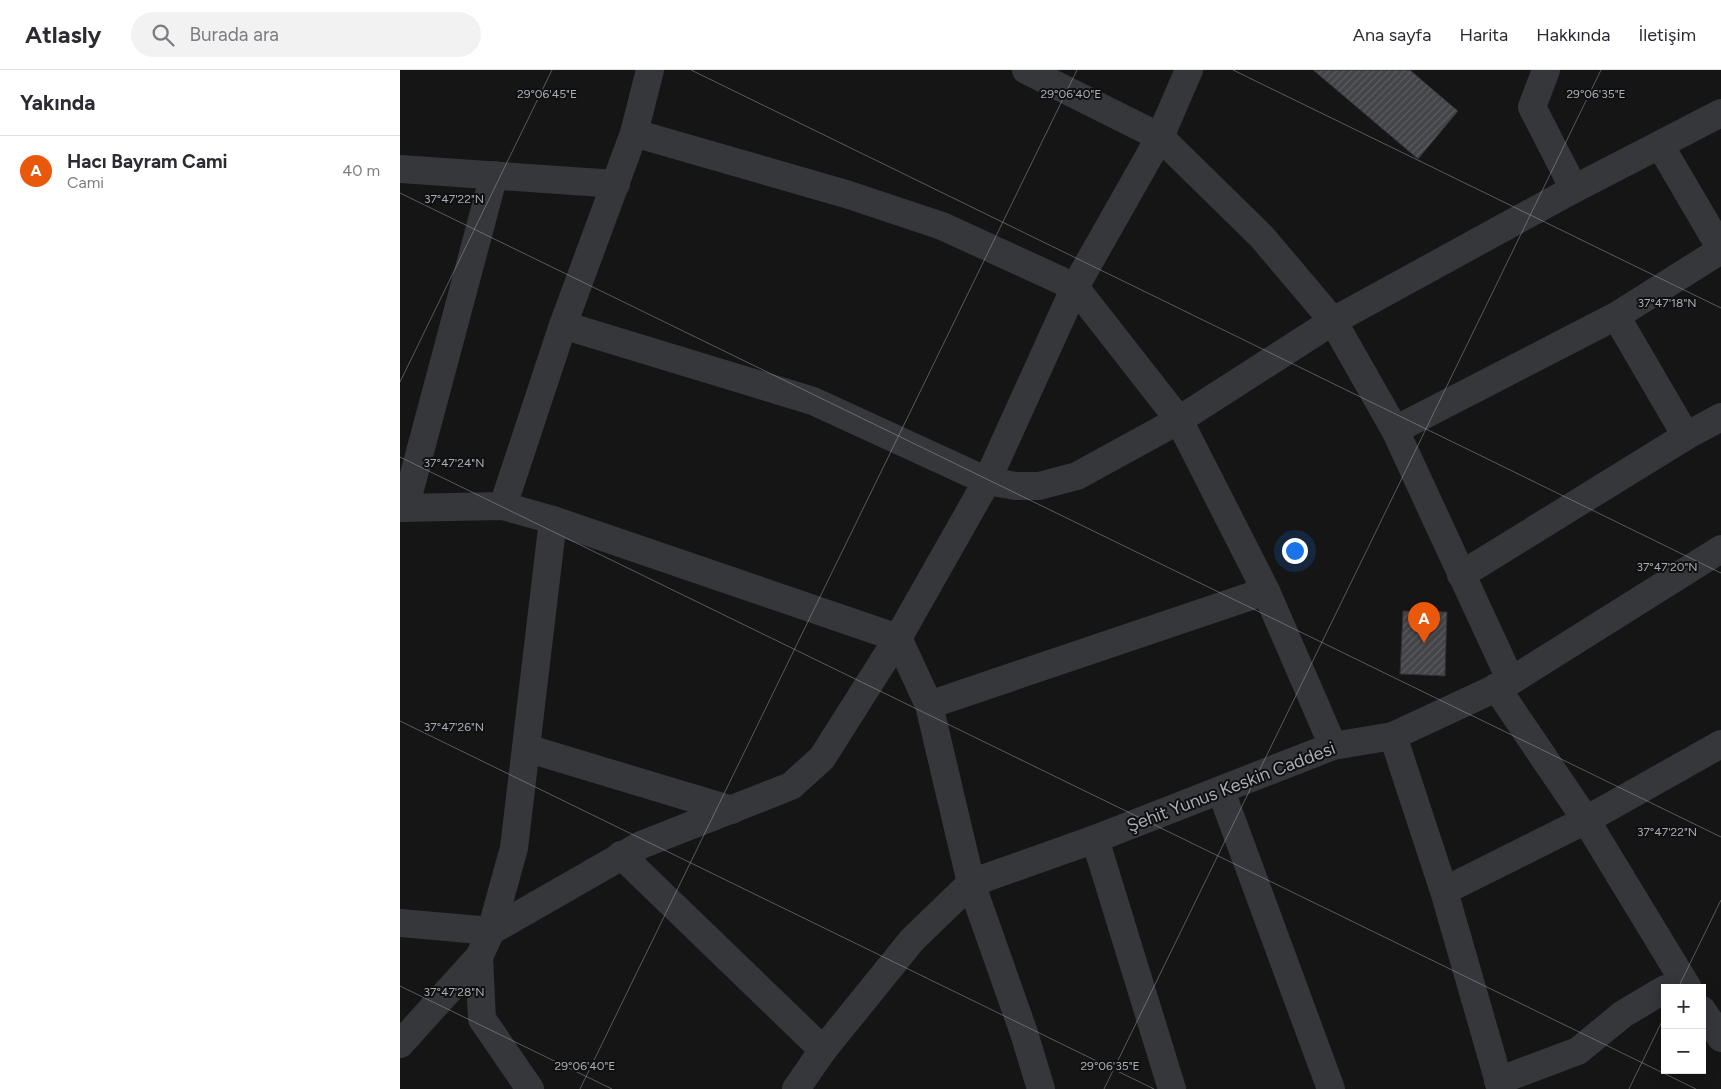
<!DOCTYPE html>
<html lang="tr">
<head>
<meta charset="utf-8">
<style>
	body { margin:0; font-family:Figtree,sans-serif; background:#f2f2f3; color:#2b2b33 }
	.controls { position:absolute; right:15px; bottom:15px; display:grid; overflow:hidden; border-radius:0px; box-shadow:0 2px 12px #0003 }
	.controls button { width:45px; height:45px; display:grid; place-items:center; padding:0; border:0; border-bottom:1px solid #e1e1e2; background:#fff; color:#2b2b33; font:25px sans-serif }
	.you { position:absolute; left:894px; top:480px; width:18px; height:18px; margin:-12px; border:4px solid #fff; border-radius:50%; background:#1a73e8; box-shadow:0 0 0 8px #1a73e833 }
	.badge { display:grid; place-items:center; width:32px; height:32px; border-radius:50%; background:#ea580c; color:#fff; font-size:16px; font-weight:700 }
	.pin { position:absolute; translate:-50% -41px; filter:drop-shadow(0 1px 2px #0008) }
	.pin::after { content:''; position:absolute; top:26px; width:18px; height:15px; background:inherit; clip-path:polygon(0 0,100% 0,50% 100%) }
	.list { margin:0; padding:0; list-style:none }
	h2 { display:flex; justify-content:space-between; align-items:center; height:65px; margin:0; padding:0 20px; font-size:21px }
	h2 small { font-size:16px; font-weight:400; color:#7c7c81 }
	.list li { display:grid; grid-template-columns:32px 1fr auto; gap:15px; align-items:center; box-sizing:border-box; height:70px; padding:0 20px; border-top:1px solid #e1e1e2 }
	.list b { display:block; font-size:19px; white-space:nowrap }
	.list p { margin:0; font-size:16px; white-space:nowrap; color:#7c7c81 }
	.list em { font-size:16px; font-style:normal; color:#7c7c81 }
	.icon { flex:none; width:28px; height:28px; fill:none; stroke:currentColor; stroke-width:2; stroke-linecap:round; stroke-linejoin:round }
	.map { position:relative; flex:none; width:1321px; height:1019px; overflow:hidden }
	header { display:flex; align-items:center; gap:30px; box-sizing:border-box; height:70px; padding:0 25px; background:#fff; border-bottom:1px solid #e1e1e2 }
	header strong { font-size:24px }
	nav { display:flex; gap:28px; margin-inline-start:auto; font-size:18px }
	.search { width:350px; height:45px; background:#f2f2f3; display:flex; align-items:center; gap:12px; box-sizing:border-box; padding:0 18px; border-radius:28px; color:#7c7c81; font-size:19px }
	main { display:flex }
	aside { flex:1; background:#fff }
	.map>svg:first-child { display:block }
</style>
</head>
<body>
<header>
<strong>Atlasly</strong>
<div class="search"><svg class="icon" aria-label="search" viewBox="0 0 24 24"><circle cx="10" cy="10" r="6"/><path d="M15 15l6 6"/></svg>Burada ara</div>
<nav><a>Ana sayfa</a><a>Harita</a><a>Hakkında</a><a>İletişim</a></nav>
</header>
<main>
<aside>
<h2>Yakında<small></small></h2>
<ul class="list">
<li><span class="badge">A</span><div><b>Hacı Bayram Cami</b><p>Cami</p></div><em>40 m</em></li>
</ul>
</aside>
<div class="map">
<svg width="1321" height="1019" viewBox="0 0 1321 1019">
	<defs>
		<pattern id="building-hatch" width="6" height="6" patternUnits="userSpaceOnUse" patternTransform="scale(1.25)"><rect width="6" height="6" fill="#444549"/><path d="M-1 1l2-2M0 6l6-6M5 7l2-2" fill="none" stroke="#5c5d61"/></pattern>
	</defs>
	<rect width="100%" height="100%" fill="#151516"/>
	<g fill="url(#building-hatch)" stroke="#2f2f32">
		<path d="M913 0H1010L1058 41 1018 89Z"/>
		<path d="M1003 541 1047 542 1045 606 1000 604Z"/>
	</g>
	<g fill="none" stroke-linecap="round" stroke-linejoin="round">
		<g stroke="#36373b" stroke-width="28">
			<path d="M626 0 760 67 862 167 933 251 995 360 1111 611"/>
			<path d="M1146 0 1132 37 1174 119"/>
			<path d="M234 63 446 124 542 156 675 217 779 350 866 521 933 676"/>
			<path d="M1260 75 1321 179"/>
			<path d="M0 99 216 114"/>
			<path d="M1216 246 1286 366"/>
			<path d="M163 255 413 331 587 411 616 416H639L677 406 779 350 933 251 1174 119 1321 43"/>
			<path d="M995 360 1216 246 1321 180"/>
			<path d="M103 436 163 255 234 63 250 0"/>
			<path d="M0 438 103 436 153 450 498 568 422 688 391 716 241 775 91 861 0 853"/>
			<path d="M5 438 94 105"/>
			<path d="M1061 505 1286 366 1321 347"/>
			<path d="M1096 617 1186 750 1288 918"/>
			<path d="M529 635 866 521"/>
			<path d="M993 666 1044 821 1101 1019"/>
			<path d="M126 678 332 740"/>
			<path d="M821 721 931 1019"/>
			<path d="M695 769 772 1019"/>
			<path d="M221 785 423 980"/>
			<path d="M1044 821 1186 750 1321 674"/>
			<path d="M79 887 82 949 130 1019"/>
			<path d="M1302 940 1321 968"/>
			<path d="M0 974 79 887 91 861 114 778 153 450"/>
			<path d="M1098 1011 1178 981 1223 944 1265 919"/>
			<path d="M396 1019 423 980 512 870 571 813 695 769 933 676 993 666 1111 611 1321 479"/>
			<path d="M641 1019 624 963 571 813 529 635 498 568 587 411 675 217 760 67 789 0"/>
		</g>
	</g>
	<path fill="none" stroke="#a7acb5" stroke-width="1" stroke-opacity="0.45" d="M291 0 1321 503M833 0 1321 238M0 123 1321 767M0 312 152 0M0 387 1296 1019M0 651 754 1019M0 916 212 1019M1278 918 1321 830M180 1019 677 0M704 1019 1201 0M1229 1019 1265 945"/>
	<g text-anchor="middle" stroke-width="4" stroke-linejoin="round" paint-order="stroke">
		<g font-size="18" fill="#a7acb5" stroke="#101011">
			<text transform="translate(831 717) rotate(-21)" y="6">Şehit Yunus Keskin Caddesi</text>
		</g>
	</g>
	<g font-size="12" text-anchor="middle" fill="#a7acb5" stroke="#101011" stroke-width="4" stroke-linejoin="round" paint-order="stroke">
		<text x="147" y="28">29°06'45"E</text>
		<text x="671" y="28">29°06'40"E</text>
		<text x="1196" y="28">29°06'35"E</text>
		<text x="54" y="133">37°47'22"N</text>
		<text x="1267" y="237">37°47'18"N</text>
		<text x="54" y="397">37°47'24"N</text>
		<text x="1267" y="501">37°47'20"N</text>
		<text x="54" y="661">37°47'26"N</text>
		<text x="1267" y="766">37°47'22"N</text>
		<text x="54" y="926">37°47'28"N</text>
		<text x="185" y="1000">29°06'40"E</text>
		<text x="710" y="1000">29°06'35"E</text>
	</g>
</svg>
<div class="controls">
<button>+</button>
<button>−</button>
</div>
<div class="you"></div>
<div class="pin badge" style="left:1024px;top:573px">A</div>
</div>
</main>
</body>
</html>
